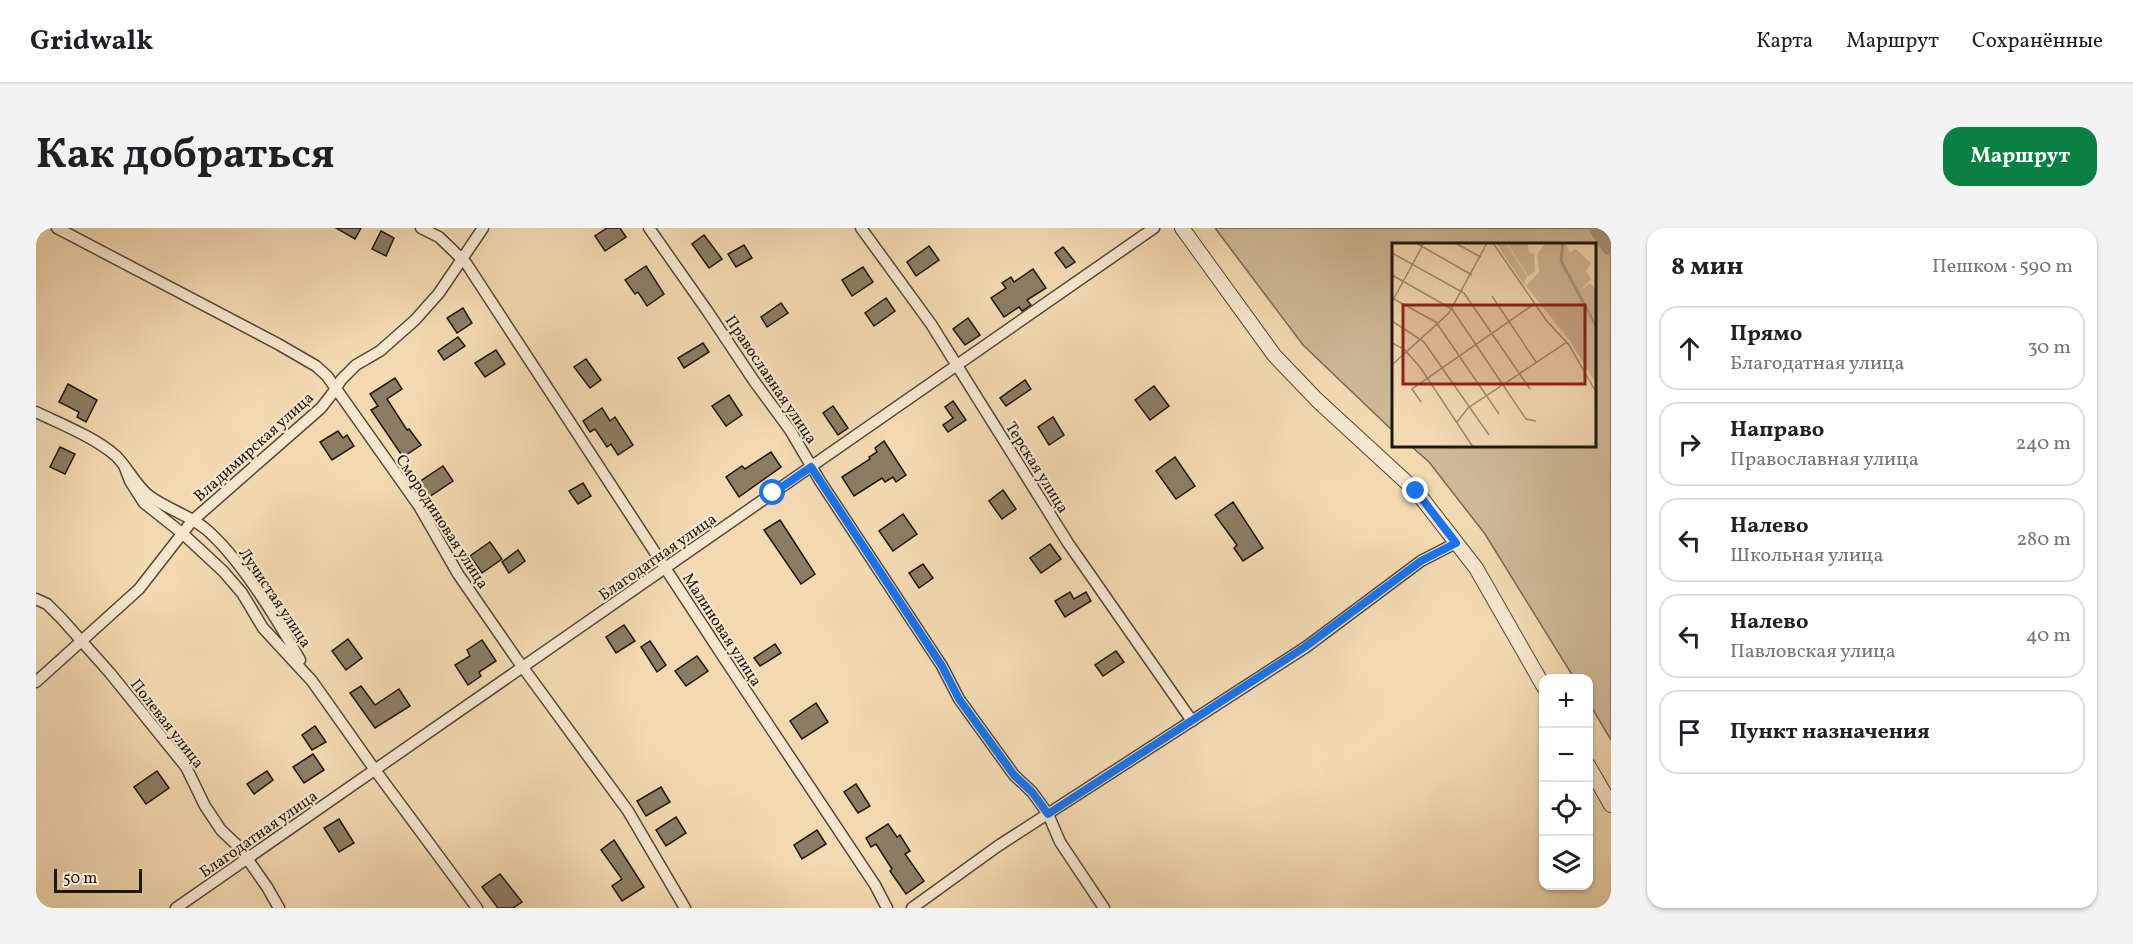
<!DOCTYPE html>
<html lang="ru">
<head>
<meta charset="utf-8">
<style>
	body { margin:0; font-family:Vollkorn,serif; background:#f2f2f2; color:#202124 }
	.controls { position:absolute; right:18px; bottom:18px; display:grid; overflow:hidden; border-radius:12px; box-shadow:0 2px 4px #0004 }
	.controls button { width:54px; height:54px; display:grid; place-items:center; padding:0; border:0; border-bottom:2px solid #e0e0e0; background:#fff; color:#202124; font:30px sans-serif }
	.scale { position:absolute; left:18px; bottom:15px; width:88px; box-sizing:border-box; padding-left:6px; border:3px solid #20170c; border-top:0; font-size:16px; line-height:21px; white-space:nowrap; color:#20170c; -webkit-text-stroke:4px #f7e6cd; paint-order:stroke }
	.stop { position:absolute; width:18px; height:18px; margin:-14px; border:4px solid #1a73e8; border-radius:50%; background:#fff }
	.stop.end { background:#1a73e8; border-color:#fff; box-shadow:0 2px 6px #0008 }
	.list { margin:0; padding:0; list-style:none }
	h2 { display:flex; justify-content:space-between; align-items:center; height:78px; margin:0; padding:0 24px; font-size:26px }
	h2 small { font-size:20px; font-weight:400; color:#757577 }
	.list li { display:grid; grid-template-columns:39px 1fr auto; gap:18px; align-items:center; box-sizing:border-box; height:84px; margin:0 12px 12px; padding:0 12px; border:2px solid #e0e0e0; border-radius:18px }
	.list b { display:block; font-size:22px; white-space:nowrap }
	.list p { margin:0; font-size:20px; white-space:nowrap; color:#757577 }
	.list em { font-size:20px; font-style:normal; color:#757577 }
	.icon { flex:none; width:33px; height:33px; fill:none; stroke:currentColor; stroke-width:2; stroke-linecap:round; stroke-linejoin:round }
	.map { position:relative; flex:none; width:1575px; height:680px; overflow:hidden; border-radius:18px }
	header { display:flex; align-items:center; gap:36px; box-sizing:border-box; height:84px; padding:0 30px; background:#fff; border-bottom:2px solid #e0e0e0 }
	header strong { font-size:28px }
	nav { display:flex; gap:33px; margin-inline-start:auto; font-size:21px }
	.intro { display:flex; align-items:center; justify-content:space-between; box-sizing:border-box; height:144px; padding:0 36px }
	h1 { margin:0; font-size:42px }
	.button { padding:15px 27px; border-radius:18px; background:#0b8043; color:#fff; font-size:21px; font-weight:700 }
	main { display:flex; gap:36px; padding:0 36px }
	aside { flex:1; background:#fff; border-radius:18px; box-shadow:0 2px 4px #0004 }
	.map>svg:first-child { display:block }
</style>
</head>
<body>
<header>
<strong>Gridwalk</strong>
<nav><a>Карта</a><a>Маршрут</a><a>Сохранённые</a></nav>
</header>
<div class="intro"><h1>Как добраться</h1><a class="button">Маршрут</a></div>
<main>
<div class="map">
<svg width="1575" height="680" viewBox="0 0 1575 680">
	<rect width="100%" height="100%" fill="#f2d9b2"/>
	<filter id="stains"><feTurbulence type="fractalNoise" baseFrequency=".00333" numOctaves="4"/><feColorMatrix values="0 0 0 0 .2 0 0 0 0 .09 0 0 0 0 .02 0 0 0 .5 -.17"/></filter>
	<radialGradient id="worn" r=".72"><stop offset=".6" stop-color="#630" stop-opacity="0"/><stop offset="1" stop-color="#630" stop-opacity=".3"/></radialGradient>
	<path fill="#ceb896" stroke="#776851" stroke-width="1.5" d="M1179 0H1570L1575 6V512L1553 475 1552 451 1538 450 1449 306 1393 234 1375 218H1558V16H1358L1357 203 1267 117Z"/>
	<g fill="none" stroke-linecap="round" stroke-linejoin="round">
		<path stroke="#ab977a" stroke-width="21" d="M1564 0 1575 17"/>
	</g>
	<g fill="#8d7c62" stroke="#20170c" stroke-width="1.5">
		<path d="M300 0H325L319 11Z"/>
		<path d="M571 0H584L590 9 569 23 559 8Z"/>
		<path d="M345 3 358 10 350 28 336 21Z"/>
		<path d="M668 7 686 31 673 40 656 16Z"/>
		<path d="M708 17 716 30 700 39 692 26Z"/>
		<path d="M893 18 903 32 880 48 871 34Z"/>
		<path d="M1027 19 1039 34 1030 40 1019 25Z"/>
		<path d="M610 38 628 66 611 78 602 64 599 66 589 52Z"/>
		<path d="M827 39 837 54 816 68 806 52Z"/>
		<path d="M997 41 1010 60 991 72 995 77 986 83 983 79 968 89 955 70 970 60 966 55 975 49 978 54Z"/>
		<path d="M850 70 859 83 838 98 829 85Z"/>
		<path d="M745 75 752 85 731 99 725 89Z"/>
		<path d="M427 80 436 95 421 105 411 90Z"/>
		<path d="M932 90 944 107 929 117 917 101Z"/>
		<path d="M422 109 429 118 408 132 402 123Z"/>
		<path d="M667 115 673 124 648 140 642 130Z"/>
		<path d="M460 122 469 136 449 149 439 135Z"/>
		<path d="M550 131 565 152 554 160 538 139Z"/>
		<path d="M359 150 366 161 351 171 371 202 373 201 385 217 367 229 335 182 342 178 334 166Z"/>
		<path d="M989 152 995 161 970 178 964 170Z"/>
		<path d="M32 156 61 172 50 194 41 189 43 184 23 174Z"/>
		<path d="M1118 158 1133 178 1114 192 1099 172Z"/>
		<path d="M693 167 706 187 690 198 676 178Z"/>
		<path d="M917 173 930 192 912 204 907 197 917 190 909 179Z"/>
		<path d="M797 178 812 200 802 207 787 185Z"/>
		<path d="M566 180 574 193 579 189 597 217 582 227 575 216 571 219 559 201 554 204 547 193Z"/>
		<path d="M1017 189 1028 207 1013 217 1002 199Z"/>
		<path d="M302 203 307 210 311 207 318 218 296 232 284 214Z"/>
		<path d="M848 213 870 247 860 254 857 249 849 254 846 250 818 268 806 249 834 231 833 229 841 224 839 220Z"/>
		<path d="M24 219 39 226 29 246 14 239Z"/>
		<path d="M735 224 745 239 703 269 690 249 706 238 709 241Z"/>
		<path d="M1139 229 1159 258 1140 271 1120 243Z"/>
		<path d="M407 238 417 253 393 269 383 254Z"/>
		<path d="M547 255 555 268 542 276 533 263Z"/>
		<path d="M967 262 980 281 966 291 953 273Z"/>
		<path d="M1197 274 1227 320 1207 333 1198 320 1201 317 1179 287Z"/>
		<path d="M867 286 881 306 857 323 843 303Z"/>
		<path d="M744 292 779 346 765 356 728 302Z"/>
		<path d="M454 314 466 331 446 345 434 328Z"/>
		<path d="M1014 316 1025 331 1005 345 994 330Z"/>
		<path d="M482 322 489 333 473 345 466 334Z"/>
		<path d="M887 336 897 350 883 360 873 345Z"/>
		<path d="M1034 364 1038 371 1050 364 1055 373 1029 389 1019 373Z"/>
		<path d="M588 397 599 413 580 425 570 409Z"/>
		<path d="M312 411 326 430 310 442 296 423Z"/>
		<path d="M446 412 460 433 443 444 445 448 432 457 419 437 434 428 431 422Z"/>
		<path d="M614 413 630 437 621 444 605 419Z"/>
		<path d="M739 416 745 425 724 438 718 430Z"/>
		<path d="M1080 423 1088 434 1067 448 1059 437Z"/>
		<path d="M661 428 672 443 650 458 639 443Z"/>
		<path d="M325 458 339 477 363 461 374 478 339 500 314 465Z"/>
		<path d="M780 475 792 494 766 511 754 493Z"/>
		<path d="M279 498 290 514 276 522 266 507Z"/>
		<path d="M277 526 288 542 268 555 257 539Z"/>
		<path d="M121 543 133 560 110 576 98 559Z"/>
		<path d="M231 543 237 552 218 566 211 556Z"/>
		<path d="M820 556 834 578 822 585 808 564Z"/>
		<path d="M625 559 634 574 610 588 601 573Z"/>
		<path d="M640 589 650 605 630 618 620 602Z"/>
		<path d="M303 591 318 615 303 624 288 600Z"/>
		<path d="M852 596 861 609 864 607 874 623 869 626 888 653 870 666 854 643 856 641 840 616 835 619 830 610Z"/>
		<path d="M781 602 790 616 766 631 758 617Z"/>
		<path d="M578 612 608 659 586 673 576 658 586 651 565 622Z"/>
		<path d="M464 646 486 674 477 680H462L446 659Z"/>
	</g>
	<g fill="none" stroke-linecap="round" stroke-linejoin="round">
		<defs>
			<g id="minor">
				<path d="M21 0 242 116 280 138 291 148 383 278 422 346 480 430 592 583 649 680"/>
				<path d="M385 0 403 9 430 35 686 427 839 657 851 680"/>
				<path d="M613 0 672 84 718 153 754 202 784 253 906 438 923 471 978 547 996 564 1012 586 1024 614 1068 680"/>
				<path d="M825 0 895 96 1032 315 1156 493"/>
				<path d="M0 184C25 196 60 210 80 228 92 240 99 256 112 267 130 281 154 287 171 302 206 333 241 391 264 432"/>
				<path d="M89 240 94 253 108 275 146 305 187 343 206 365 227 400 276 453 339 542 441 680"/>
				<path d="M0 371 11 376 25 390 74 445 150 539 169 578 185 602 203 619 231 659 243 680"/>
				<path d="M0 454 103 361 156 293 285 180 299 162 305 152 320 137 344 123 379 92 403 65 447 0"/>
				<path d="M140 680 1118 0"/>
				<path d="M876 680 962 618 1270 419 1385 333 1420 315"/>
			</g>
			<g id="tertiary">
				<path d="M1146 0 1238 127 1281 172 1380 263 1440 340 1508 459"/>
				<path d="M1552 537 1575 577"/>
			</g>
		</defs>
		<use href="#minor" stroke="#544836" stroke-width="13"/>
		<use href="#tertiary" stroke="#544836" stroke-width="16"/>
		<use href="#minor" stroke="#f7e6cd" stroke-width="10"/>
		<use href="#tertiary" stroke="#f7e6cd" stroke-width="14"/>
	</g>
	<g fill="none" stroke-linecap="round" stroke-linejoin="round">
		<path stroke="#1a73e8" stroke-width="8" d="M737 265 775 239 906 438 923 471 978 547 996 564 1012 586 1269 419 1385 333 1420 315 1380 263"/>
	</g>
	<g text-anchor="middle" stroke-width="4.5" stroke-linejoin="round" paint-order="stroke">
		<g font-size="16" fill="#20170c" stroke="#f7e6cd">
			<text transform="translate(736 151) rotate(56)" y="6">Православная улица</text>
			<text transform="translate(217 218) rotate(-42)" y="6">Владимирская улица</text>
			<text transform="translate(1002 239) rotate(58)" y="6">Терская улица</text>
			<text transform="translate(407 293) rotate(57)" y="6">Смородиновая улица</text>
			<text transform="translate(621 328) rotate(-35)" y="6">Благодатная улица</text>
			<text transform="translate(240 369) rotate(56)" y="6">Лучистая улица</text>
			<text transform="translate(687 401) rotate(57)" y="6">Малиновая улица</text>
			<text transform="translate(132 495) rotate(52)" y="6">Полевая улица</text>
			<text transform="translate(222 605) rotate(-35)" y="6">Благодатная улица</text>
		</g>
	</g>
	<g transform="translate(1356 15)">
		<rect width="204" height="204" fill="#f2d9b2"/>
		<path d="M104 0H114L135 33 132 42ZM115 0H135L138 11 142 9 143 28 136 33ZM154 0H173L178 9 184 6 199 20 194 28 199 36 188 48 198 40 204 46V77L198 70 204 82V141L178 98 134 43 147 29 145 11Z" fill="#ceb896"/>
		<path fill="none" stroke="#ab977a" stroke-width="3" d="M171 0 169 18 204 83"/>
		<path fill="none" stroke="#9e8b70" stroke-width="1.5" d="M24 0 80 32M63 0 89 14M101 0 154 77 177 102 204 149M0 10 72 50 138 146M0 32 60 66 134 176 144 178M100 53 144 119M0 55 44 79 107 171M0 59 32 0M0 78 32 99 97 192M0 100 12 106 28 124 81 204M1 121 57 70 95 0M29 159 20 146 142 61M65 179 76 165 175 99"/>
		<path fill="#8f2418" fill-opacity="0.15" stroke="#8f2418" stroke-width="3" d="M11 62H193V141H11Z"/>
		<rect width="204" height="204" fill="none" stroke="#20170c" stroke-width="3"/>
	</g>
	<rect width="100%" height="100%" filter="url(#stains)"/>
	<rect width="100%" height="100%" fill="url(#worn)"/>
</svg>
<div class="controls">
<button>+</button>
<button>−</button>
<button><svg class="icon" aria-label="locate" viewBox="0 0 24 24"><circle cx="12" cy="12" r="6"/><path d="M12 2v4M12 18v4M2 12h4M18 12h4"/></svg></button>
<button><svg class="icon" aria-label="layers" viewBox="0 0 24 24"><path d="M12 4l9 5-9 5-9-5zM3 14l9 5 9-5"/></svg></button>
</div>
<div class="scale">50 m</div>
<div class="stop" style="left:737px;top:265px"></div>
<div class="stop end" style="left:1380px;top:263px"></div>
</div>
<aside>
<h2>8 мин<small>Пешком · 590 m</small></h2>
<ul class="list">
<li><svg class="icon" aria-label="ahead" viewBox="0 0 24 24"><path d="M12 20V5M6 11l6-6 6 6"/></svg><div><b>Прямо</b><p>Благодатная улица</p></div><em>30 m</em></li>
<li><svg class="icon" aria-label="right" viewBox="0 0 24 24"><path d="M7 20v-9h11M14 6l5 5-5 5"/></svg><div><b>Направо</b><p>Православная улица</p></div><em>240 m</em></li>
<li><svg class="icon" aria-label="left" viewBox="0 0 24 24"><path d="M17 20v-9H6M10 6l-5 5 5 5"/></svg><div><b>Налево</b><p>Школьная улица</p></div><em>280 m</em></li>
<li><svg class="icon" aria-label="left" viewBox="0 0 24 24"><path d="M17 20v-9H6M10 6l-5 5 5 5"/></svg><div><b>Налево</b><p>Павловская улица</p></div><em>40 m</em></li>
<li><svg class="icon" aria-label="arrive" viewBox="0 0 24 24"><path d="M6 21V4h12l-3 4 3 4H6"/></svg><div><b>Пункт назначения</b></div></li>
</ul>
</aside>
</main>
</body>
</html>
